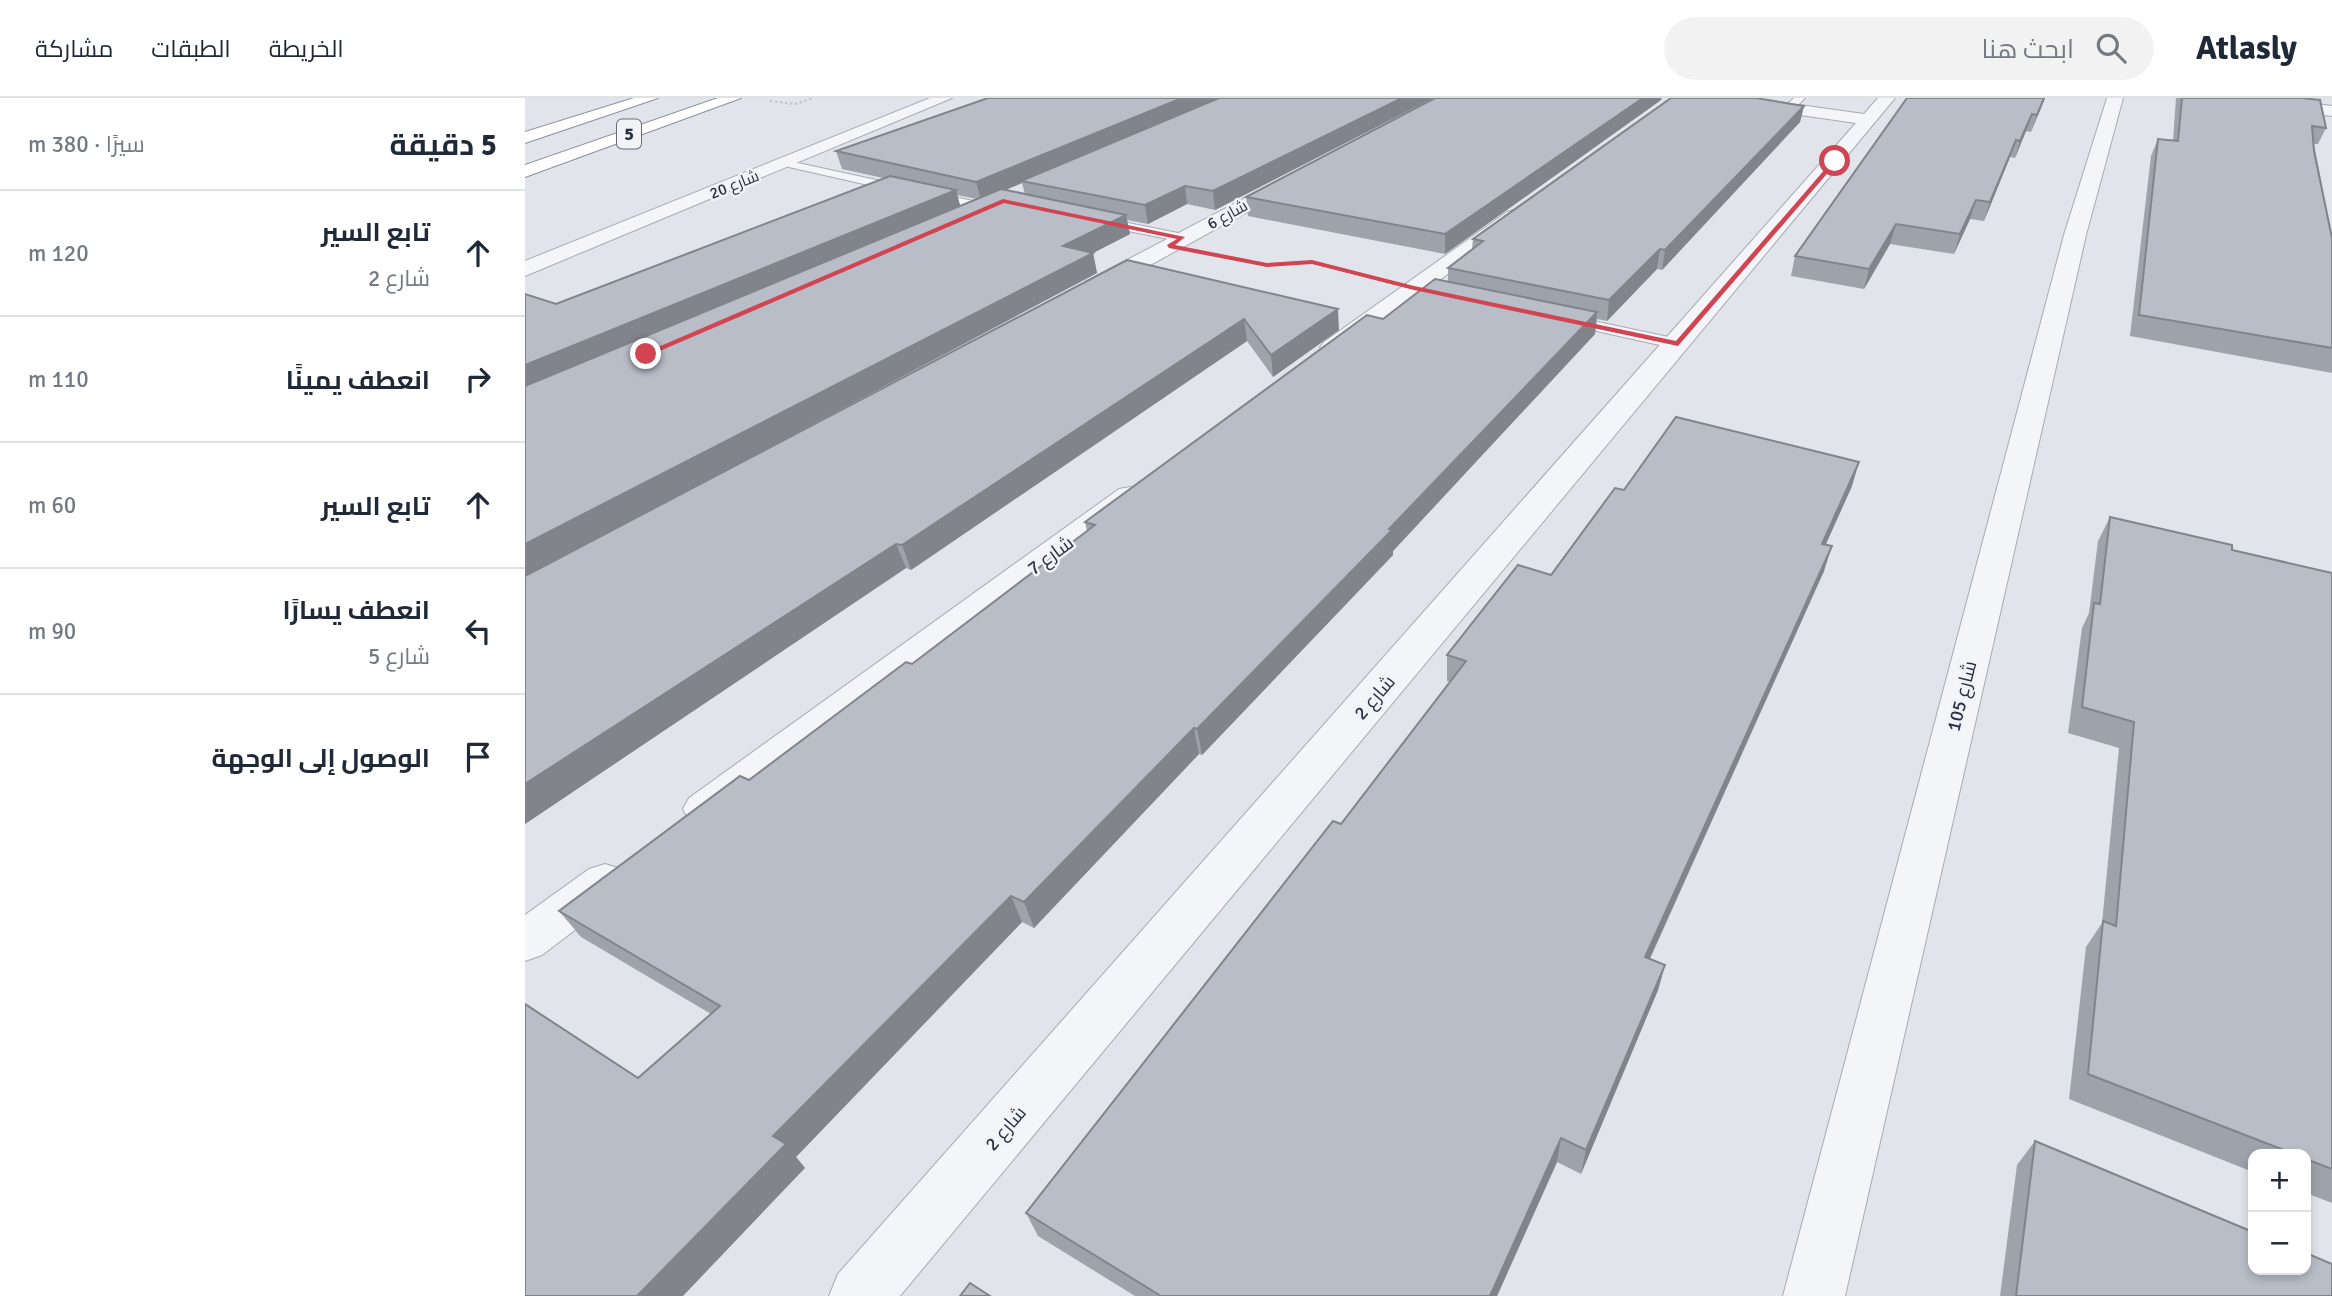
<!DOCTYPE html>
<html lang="ar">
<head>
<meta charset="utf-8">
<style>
	body { margin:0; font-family:Signika,Cairo,sans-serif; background:#f2f2f3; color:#1f2937; direction:rtl }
	.controls { position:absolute; right:21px; bottom:21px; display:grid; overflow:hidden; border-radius:14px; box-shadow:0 4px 10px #0003 }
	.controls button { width:63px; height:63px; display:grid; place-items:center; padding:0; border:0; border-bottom:2px solid #e0e1e3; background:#fff; color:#1f2937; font:35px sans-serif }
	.stop { position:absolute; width:21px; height:21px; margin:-16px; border:5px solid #d14451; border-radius:50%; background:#fff }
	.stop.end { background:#d14451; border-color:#fff; box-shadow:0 2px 7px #0008 }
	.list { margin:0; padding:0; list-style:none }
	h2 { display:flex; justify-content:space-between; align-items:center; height:91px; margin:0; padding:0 28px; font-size:30px }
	h2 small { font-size:23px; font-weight:400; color:#747a83 }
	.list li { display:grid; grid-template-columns:46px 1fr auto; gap:21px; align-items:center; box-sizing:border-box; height:126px; padding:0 28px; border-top:2px solid #e0e1e3 }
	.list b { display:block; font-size:26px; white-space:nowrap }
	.list p { margin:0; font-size:23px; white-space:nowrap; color:#747a83 }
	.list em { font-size:23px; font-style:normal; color:#747a83 }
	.icon { flex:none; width:38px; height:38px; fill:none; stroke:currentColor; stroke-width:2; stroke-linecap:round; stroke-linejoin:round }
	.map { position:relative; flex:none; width:1807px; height:1198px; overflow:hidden; direction:ltr }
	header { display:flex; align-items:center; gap:42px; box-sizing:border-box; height:98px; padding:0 35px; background:#fff; border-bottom:2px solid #e0e1e3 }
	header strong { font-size:33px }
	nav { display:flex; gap:38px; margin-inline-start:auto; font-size:24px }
	.search { width:490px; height:63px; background:#f2f2f3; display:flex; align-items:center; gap:18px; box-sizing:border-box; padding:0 24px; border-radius:38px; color:#747a83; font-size:26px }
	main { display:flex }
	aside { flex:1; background:#fff }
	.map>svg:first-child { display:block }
</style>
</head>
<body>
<header>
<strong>Atlasly</strong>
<div class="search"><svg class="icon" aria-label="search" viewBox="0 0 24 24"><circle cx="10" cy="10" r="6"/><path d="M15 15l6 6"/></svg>ابحث هنا</div>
<nav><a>الخريطة</a><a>الطبقات</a><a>مشاركة</a></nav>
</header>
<main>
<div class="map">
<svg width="1807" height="1198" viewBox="0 0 1807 1198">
	<rect width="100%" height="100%" fill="#e1e4ea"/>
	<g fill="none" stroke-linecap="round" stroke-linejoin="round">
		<defs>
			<g id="service">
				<path d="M1269 0H1280L1267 13H1259V9Z"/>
				<path d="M259 62 462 106 468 110 462 114 255 67 253 65Z"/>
				<path d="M573 119 658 136 665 140 658 144 568 126V120Z"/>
				<path d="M1040 217 1153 241 1161 246 1153 251 1035 225 1032 222Z"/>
			</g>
			<g id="minor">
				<path d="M405 0H427L0 178V163Z"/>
				<path d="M1184 0H1225L1339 16 1353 0H1370L375 1198H304L313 1176 1331 25 1192 5Z"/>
				<path d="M1582 0H1598L1561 137 1320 1198H1258L1539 137Z"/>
				<path d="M1692 0H1740L1807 8V18L1700 5Z"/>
				<path d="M768 75 777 81 775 85 576 194H560L557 189 560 184Z"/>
				<path d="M989 112 999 118 996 122 817 254H799L795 249 799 244 982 114Z"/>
				<path d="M605 389 616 391 620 398 616 405 194 722 179 727 164 722 158 711 164 700 594 391Z"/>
				<path d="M80 766 96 771 103 784 96 797 17 857 0 863V817L64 771Z"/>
			</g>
			<g id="motorway">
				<path d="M109 0H133L0 45V34Z"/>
				<path d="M193 0H216L0 79V67Z"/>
			</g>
		</defs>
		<use href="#service" stroke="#a6abb4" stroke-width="2"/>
		<use href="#minor" stroke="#a6abb4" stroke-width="2"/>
		<use href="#motorway" stroke="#8890a1" stroke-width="2"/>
		<path stroke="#bfc2c9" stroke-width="2" stroke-dasharray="2.5 2.5" stroke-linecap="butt" d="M245 3 270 6 288 0"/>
		<path stroke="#bfc2c9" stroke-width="2.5" stroke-dasharray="3.5 3.5" stroke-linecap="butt" d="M703 159 742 167 787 164 839 177"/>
		<use href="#service" fill="#f4f5f8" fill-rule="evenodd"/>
		<use href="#minor" fill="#f4f5f8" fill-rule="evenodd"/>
		<use href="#motorway" fill="#fff" fill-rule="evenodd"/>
	</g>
	<g fill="#9ea3ab" fill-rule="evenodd">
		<path d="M908 0 690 112 662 106 623 126 602 122 605 136 568 155 572 175 115 418 602 162 814 232 748 279 722 243 386 472 381 470 0 726 31 206 358 80 317 71 311 53ZM497 85 500 96 480 92ZM432 97 452 101 435 108Z"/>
		<path d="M1520 0 1506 34 1501 33 1490 60 1485 59 1459 123 1445 121 1429 156 1365 146 1339 191 1266 178 1270 158Z"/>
		<path d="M1651 0H1785L1801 30 1793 46H1789L1807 140V275L1605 238 1626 58 1633 41 1648 43Z"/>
		<path d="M1136 2 920 156 723 118 721 99Z"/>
		<path d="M1279 8 1275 24 1137 172 1132 171 1082 223 1072 221 1070 236 868 453V457L677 657 674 656 509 830 497 824 271 1059 280 1070 113 980 186 916 56 839 34 813 224 682 387 566 562 433 560 424 858 221 923 183V170L947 151 948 141Z"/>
		<path d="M1327 388 1301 446 1299 473 1125 861 1140 867 1133 892 1056 1076 1032 1064 972 1198H610L513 1138 501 1115 816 726 925 584 922 583V557L1026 477 1099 392Z"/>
		<path d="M1585 419 1707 452 1807 475V1105L1781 1095V1056H1728V1074L1544 1001 1561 849 1577 825 1594 650 1543 635 1557 530 1564 515 1573 443Z"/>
		<path d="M1510 1043 1807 1198H1475L1492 1067Z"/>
	</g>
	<g fill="#81848b">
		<path d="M657 0H697L496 83 497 85 456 102 451 84Z"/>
		<path d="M877 0H908L690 112 688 93Z"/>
		<path d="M1118 0H1137L1136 2 920 156V136Z"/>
		<path d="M1519 0H1520L1506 34 1512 17Z"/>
		<path d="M1279 8 1275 24 1137 172 1140 152Z"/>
		<path d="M1507 16 1501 33 1490 60 1495 43Z"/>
		<path d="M1491 42 1485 59 1459 123 1465 104Z"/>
		<path d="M660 88 662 106 623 126 620 107Z"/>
		<path d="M431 92 436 111 0 295V267Z"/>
		<path d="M1451 102 1445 121 1429 156 1435 136Z"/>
		<path d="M601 117 605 136 568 155 572 175 0 479V446L538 148Z"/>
		<path d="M1371 126 1365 146 1339 191 1344 171Z"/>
		<path d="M1135 151 1132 171 1082 223 1084 202Z"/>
		<path d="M813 211 814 232 748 279 746 257Z"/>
		<path d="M1072 214 1070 236 868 453V457L677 657 672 631Z"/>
		<path d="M719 221 722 243 386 472 377 447Z"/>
		<path d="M1334 364 1327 388 1290 470 1297 446Z"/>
		<path d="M371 446 381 470 0 726V686Z"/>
		<path d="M1307 448 1299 473 1114 884 1120 859Z"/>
		<path d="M669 630 674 656 509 830 499 804Z"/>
		<path d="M486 798 497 824 271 1059 280 1070 158 1198H112L248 1038Z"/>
		<path d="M1140 867 1133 892 1056 1076 1061 1052Z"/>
		<path d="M1036 1040 1032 1064 972 1198H965Z"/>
	</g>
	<g fill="#b8bdc7" stroke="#81848b" stroke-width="2">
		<path d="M463 0H657L451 84 311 53Z"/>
		<path d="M694 0H877L688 93 660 88 620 107 496 83Z"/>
		<path d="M910 0H1118L920 136 721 99Z"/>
		<path d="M1146 0H1231L1279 8 1140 152 1135 151 1084 202 923 170 958 143 948 141Z"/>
		<path d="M1382 0H1519L1512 17 1507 16 1495 43 1491 42 1465 104 1451 102 1435 136 1371 126 1344 171 1270 158Z"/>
		<path d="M1657 0H1777L1795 2 1801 30 1787 28 1789 53 1807 140V250L1614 217 1633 41 1653 43Z"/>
		<path d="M365 78 431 92 0 267V196L31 206Z"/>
		<path d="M476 91 601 117 538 148 568 155 0 446V288Z"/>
		<path d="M602 162 813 211 746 257 719 221 377 447 371 446 0 686V478Z"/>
		<path d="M910 181 1072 214 864 431 867 432 672 631 669 630 499 804 486 798 248 1038 261 1046 112 1198H0V906L113 980 195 908 34 813 215 678 224 682 381 564 387 566 570 427 560 424 842 217 858 221Z"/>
		<path d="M1151 319 1334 364 1297 446 1307 448 1120 859 1140 867 1061 1052 1036 1040 965 1198H636L501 1115 808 723 816 726 941 563 922 557 993 467 1026 477 1090 390 1099 392Z"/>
		<path d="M1585 419 1707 447V452L1807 475V1071L1781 1061V1056H1769L1563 976 1578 823 1591 828 1609 624 1557 609 1569 505 1575 506Z"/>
		<path d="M1510 1043 1728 1134V1172H1781V1155L1807 1166V1198H1491Z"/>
		<path d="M445 1185 465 1198H435Z"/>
	</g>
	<path fill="#d14451" d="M1308 62 1313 63 1153 248 889 192 787 166 742 169 644 150 642 147 652 141 479 105 123 258 117 256 478 101 660 139 650 147 742 165 787 162 889 188 1151 243Z"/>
	<g text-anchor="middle" stroke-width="5" stroke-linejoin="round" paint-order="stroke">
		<g font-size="16" fill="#293142" stroke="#f1f3f7">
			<text transform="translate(209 86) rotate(-22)" y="6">شارع 20</text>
			<text transform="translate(702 116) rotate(-29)" y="6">شارع 6</text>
		</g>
		<rect fill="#f1f3f7" stroke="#656b78" stroke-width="2" x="92" y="21.5" width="24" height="29" rx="5"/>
		<g font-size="18" font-weight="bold" fill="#293142">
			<text x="104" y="42">5</text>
		</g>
		<g font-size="19" fill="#293142" stroke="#f1f3f7">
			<text transform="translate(525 457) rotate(-36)" y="7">شارع 7</text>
			<text transform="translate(1436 598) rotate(-76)" y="7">شارع 105</text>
			<text transform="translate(849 599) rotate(-49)" y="7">شارع 2</text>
			<text transform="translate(480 1030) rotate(-49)" y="7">شارع 2</text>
		</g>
	</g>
</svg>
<div class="controls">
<button>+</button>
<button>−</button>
</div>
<div class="stop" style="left:1310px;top:63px"></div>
<div class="stop end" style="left:121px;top:256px"></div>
</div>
<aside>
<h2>5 دقيقة<small>سيرًا · 380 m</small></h2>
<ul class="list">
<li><svg class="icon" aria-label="ahead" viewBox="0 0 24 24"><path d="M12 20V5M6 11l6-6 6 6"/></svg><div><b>تابع السير</b><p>شارع 2</p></div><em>120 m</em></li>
<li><svg class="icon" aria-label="right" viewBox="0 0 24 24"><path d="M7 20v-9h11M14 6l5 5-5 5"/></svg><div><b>انعطف يمينًا</b></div><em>110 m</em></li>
<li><svg class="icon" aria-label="ahead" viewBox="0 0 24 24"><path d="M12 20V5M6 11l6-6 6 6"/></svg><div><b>تابع السير</b></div><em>60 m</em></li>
<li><svg class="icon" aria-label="left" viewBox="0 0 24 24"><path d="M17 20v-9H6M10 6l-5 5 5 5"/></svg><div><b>انعطف يسارًا</b><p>شارع 5</p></div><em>90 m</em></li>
<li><svg class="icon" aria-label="arrive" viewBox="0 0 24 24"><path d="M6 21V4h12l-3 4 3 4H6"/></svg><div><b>الوصول إلى الوجهة</b></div></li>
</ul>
</aside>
</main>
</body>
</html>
